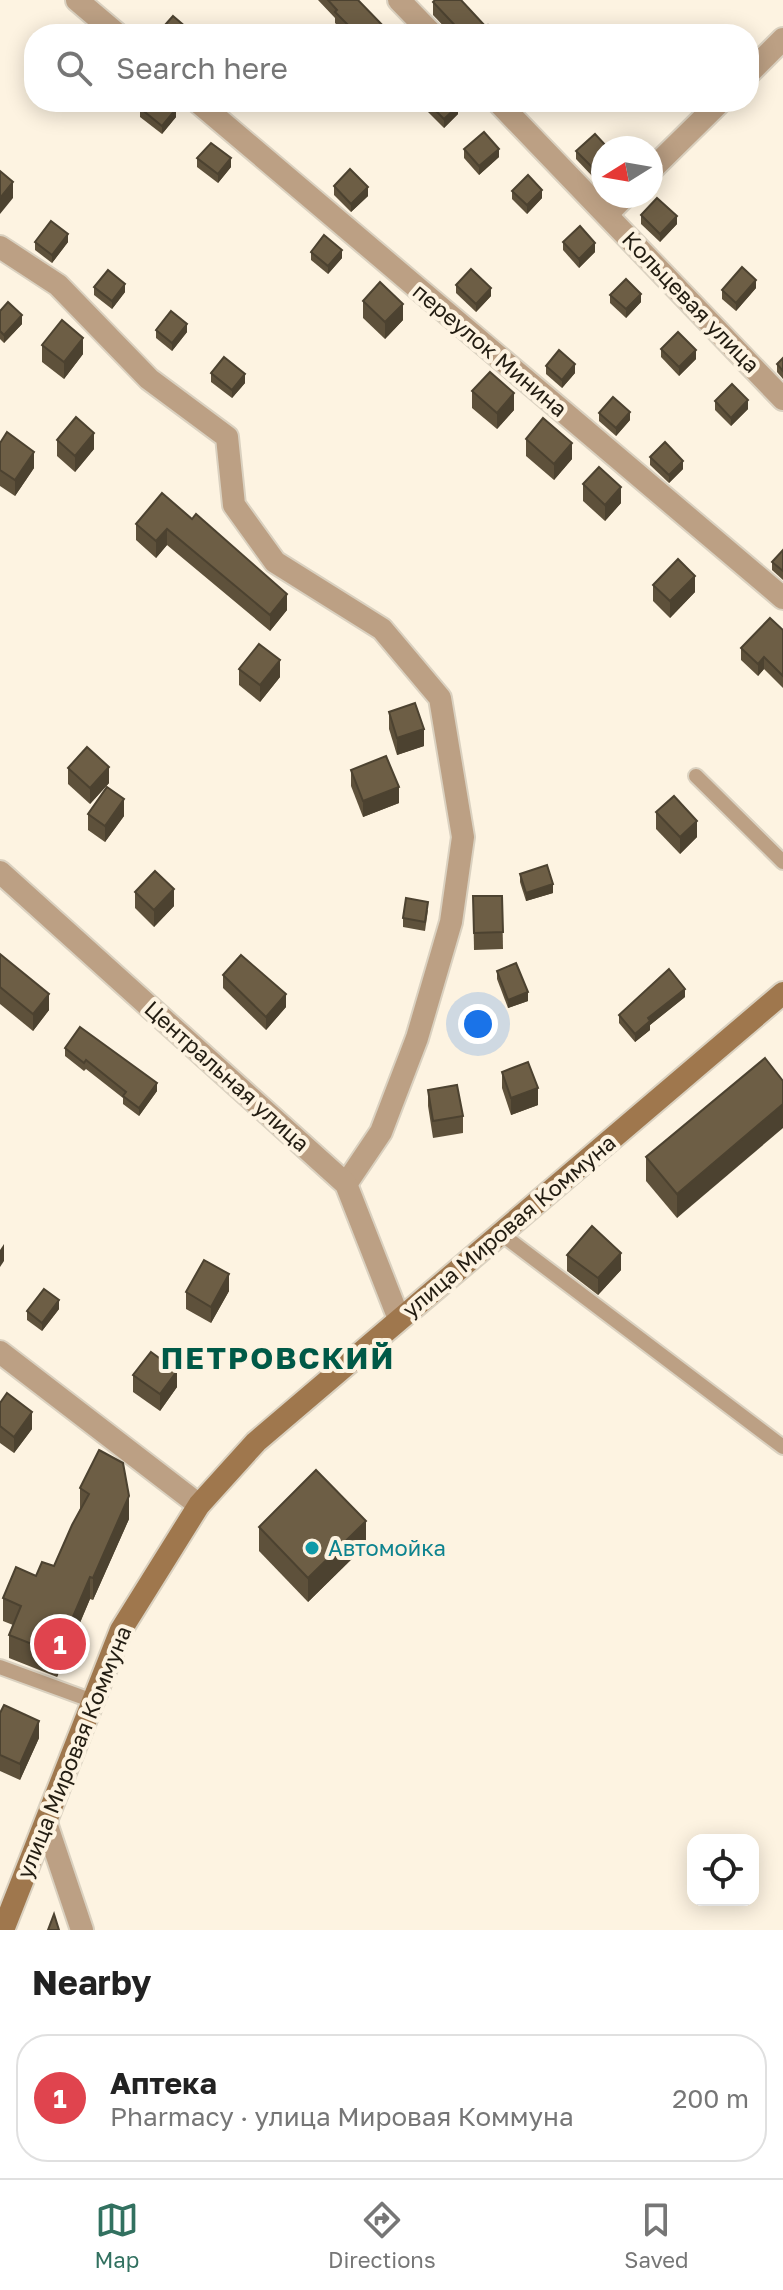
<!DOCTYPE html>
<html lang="en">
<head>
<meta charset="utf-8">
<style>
	body { margin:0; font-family:"Golos Text",sans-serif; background:#f6f6f6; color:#222 }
	.controls { position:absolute; right:24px; bottom:24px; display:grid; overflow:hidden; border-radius:16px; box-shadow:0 4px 20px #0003 }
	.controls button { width:72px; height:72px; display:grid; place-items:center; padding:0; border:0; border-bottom:2px solid #e0e0e0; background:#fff; color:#222; font:40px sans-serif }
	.compass { position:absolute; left:591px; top:136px; width:72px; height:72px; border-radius:50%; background:#fff; box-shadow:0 4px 20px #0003; rotate:259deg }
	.you { position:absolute; left:478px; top:1024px; width:28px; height:28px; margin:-20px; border:6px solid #fff; border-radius:50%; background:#1a73e8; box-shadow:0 0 0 12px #1a73e833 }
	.badge { display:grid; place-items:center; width:52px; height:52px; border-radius:50%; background:#327160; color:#fff; font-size:26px; font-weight:700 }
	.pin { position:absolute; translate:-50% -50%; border:4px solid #fff; box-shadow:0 2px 8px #0006 }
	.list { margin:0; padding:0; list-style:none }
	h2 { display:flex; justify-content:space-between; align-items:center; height:104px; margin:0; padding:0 32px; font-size:34px }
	h2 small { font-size:26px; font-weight:400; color:#767676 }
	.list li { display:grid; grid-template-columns:52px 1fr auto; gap:24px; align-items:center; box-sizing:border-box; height:128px; margin:0 16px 16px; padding:0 16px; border:2px solid #e0e0e0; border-radius:32px }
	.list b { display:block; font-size:30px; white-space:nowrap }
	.list p { margin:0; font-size:26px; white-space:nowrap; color:#767676 }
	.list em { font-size:26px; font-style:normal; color:#767676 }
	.icon { flex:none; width:44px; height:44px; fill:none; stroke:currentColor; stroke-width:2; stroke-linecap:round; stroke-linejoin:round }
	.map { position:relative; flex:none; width:783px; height:1930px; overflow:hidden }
	.search { position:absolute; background:#fff; box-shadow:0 4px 20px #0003; left:24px; right:24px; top:24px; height:88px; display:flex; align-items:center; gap:20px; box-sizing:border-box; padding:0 28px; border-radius:32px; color:#767676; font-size:30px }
	.sheet { height:248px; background:#fff }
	nav { display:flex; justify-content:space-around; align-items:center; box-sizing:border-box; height:112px; border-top:2px solid #e0e0e0; background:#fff; font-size:22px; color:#767676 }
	nav a { display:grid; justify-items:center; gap:4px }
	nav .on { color:#327160 }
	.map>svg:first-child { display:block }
</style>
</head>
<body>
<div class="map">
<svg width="783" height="1930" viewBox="0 0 783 1930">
	<rect width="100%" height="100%" fill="#fdf3e1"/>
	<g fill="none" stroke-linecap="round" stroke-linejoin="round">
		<defs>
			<g id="service">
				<path d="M696 776 783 862"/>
				<path d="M500 1233 783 1447"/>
				<path d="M0 1667 93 1701"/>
			</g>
			<g id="minor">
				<path d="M77 0 117 34"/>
				<path d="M399 0 432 34"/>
				<path d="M749 73 783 39"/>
				<path d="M198 102 783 598"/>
				<path d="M498 102 783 399"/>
				<path d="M651 170 720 102"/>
				<path d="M607 214 625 196"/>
				<path d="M0 247 58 285 149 379 227 437 234 505 275 562 382 629 440 698 463 837 451 922 417 1038 381 1132 346 1184"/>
				<path d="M0 872 346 1184 399 1319"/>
				<path d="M0 1352 199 1505"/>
				<path d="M46 1823 82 1930"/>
			</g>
			<path id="secondary" d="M3 1930 121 1630 199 1505 256 1442 783 993"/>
		</defs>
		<use href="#service" stroke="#dad1c0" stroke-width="18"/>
		<use href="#minor" stroke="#dad1c0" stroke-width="26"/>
		<use href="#secondary" stroke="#dad1c0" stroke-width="26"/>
		<use href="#service" stroke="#bca084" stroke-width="14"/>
		<use href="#minor" stroke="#bca084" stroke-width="22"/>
		<use href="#secondary" stroke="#9f774d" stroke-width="22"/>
	</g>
	<g fill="#5e513b">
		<path d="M318 0H358L391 34H346L335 23V18Z"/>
		<path d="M433 2 486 27 497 34H451L433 15Z"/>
		<path d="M425 102H454L458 114 444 128 425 109Z"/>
		<path d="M140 108 176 117 162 134 140 117Z"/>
		<path d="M595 134 593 177 576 159V151Z"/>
		<path d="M464 149 499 157 479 175 464 158Z"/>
		<path d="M197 158 231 167 218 183 197 167Z"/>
		<path d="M334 186 368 196 351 212 334 195Z"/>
		<path d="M512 191 542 198 527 214 512 199Z"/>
		<path d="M641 215 677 224 660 242 641 224Z"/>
		<path d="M35 242H68L52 263 35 250Z"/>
		<path d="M563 242 595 252 579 268 563 250Z"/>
		<path d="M311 252 342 258 328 274 311 260Z"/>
		<path d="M456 285 491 296 476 312 456 293Z"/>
		<path d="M94 287 125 292 112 309 94 295Z"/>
		<path d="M756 288 736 311 722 299V290Z"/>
		<path d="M610 295 641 302 626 318 610 303Z"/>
		<path d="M363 301 403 320 385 339 363 318Z"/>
		<path d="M0 311 22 324 4 343 0 339Z"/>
		<path d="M156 330 187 332 172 351 156 338Z"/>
		<path d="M42 345 83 354 64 379 42 362Z"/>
		<path d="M661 349 696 359 679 376 661 357Z"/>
		<path d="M783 358V379L777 372V364Z"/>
		<path d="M546 366 575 373 562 388 546 374Z"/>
		<path d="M211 373 245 383 232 398 211 382Z"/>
		<path d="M472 391 514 410 497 429 472 408Z"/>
		<path d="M715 401 748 409 731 426 715 410Z"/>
		<path d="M599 413 630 420 616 436 599 421Z"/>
		<path d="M526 439 572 459 554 480 526 456Z"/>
		<path d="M57 440 94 449 75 472 57 456Z"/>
		<path d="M0 443 34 468 15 496 0 486Z"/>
		<path d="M650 457 683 469 669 483 650 465Z"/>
		<path d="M583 484 621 503 605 521 583 501Z"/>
		<path d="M162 493 287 610 270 631 167 545 156 558 136 540V524Z"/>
		<path d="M783 550V580L772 570V562Z"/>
		<path d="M653 585 695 592 670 618 653 601Z"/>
		<path d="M783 630V688L764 669 758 676 741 660V648Z"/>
		<path d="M239 669 280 677 260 702 239 685Z"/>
		<path d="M389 712 424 746 397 755 389 729Z"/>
		<path d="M68 768 109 783 90 804 68 784Z"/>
		<path d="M351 770 399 803 363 817 351 786Z"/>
		<path d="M656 812 697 837 680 854 656 829Z"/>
		<path d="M88 814 124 816 105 842 88 830Z"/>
		<path d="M520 874 553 893 526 901 520 882Z"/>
		<path d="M135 892 174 906 154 927 135 908Z"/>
		<path d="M473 896H502L503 949 474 950Z"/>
		<path d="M428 910 425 931 403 927V918Z"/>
		<path d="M0 954 49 1010 33 1031 0 1004Z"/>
		<path d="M497 971 528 1001 508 1008 497 979Z"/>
		<path d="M223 975 286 1007 266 1030 223 988Z"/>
		<path d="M685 997 650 1025V1030L635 1042 619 1023V1015Z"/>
		<path d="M65 1048 157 1091 139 1116 123 1104V1098L86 1069 84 1071 65 1056Z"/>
		<path d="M502 1072 538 1105 511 1115 502 1088Z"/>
		<path d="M783 1081 677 1218 646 1181V1157Z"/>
		<path d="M428 1090 463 1116V1133L433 1138 428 1106Z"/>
		<path d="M567 1255 621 1270 598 1295 567 1271Z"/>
		<path d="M229 1291 211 1323 186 1309V1292Z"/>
		<path d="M59 1309 42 1331 27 1320V1311Z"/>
		<path d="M133 1375 177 1387 160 1411 133 1392Z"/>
		<path d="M0 1403 32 1429 14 1453 0 1443Z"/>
		<path d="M80 1488 129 1519 93 1600 90 1599 57 1677 9 1658V1635L13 1625 3 1621V1598L36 1576 54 1566 80 1509Z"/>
		<path d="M259 1527 366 1545 308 1602 259 1551Z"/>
		<path d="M0 1713 39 1738 20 1780 0 1771Z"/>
	</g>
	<g fill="#4c4230">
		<path d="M458 106V114L444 128V119Z"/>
		<path d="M176 109V117L162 134V126Z"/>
		<path d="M499 149V157L479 175V166Z"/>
		<path d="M231 158V167L218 183V174Z"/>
		<path d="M603 158V167L593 177V168Z"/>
		<path d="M13 182V198L0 214V198Z"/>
		<path d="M368 187V196L351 212V204Z"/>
		<path d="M542 190V198L527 214V205Z"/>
		<path d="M677 216V224L660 242V234Z"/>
		<path d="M68 234V242L52 263V255Z"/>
		<path d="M595 243V252L579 268V259Z"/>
		<path d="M342 250V258L328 274V266Z"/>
		<path d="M756 280V288L736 311V303Z"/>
		<path d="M125 284V292L112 309V301Z"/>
		<path d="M491 288V296L476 312V304Z"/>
		<path d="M641 294V302L626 318V309Z"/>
		<path d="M403 304V320L385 339V322Z"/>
		<path d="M22 315V324L4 343V335Z"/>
		<path d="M187 324V332L172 351V343Z"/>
		<path d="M83 338V354L64 379V362Z"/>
		<path d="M696 350V359L679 376V367Z"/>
		<path d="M575 364V373L562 388V380Z"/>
		<path d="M245 374V383L232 398V390Z"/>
		<path d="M514 393V410L497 429V413Z"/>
		<path d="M748 400V409L731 426V418Z"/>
		<path d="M630 412V420L616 436V428Z"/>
		<path d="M94 433V449L75 472V456Z"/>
		<path d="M572 443V459L554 480V464Z"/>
		<path d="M34 452V468L15 496V480Z"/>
		<path d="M683 461V469L669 483V475Z"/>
		<path d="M621 487V503L605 521V505Z"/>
		<path d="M167 529V545L156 558V541Z"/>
		<path d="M695 576V592L670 618V601Z"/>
		<path d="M287 594V610L270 631V615Z"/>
		<path d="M764 657V669L758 676V664Z"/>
		<path d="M280 660V677L260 702V685Z"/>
		<path d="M424 729V746L397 755V738Z"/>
		<path d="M109 767V783L90 804V788Z"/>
		<path d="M399 787V803L363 817V801Z"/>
		<path d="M124 799V816L105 842V826Z"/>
		<path d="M697 821V837L680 854V837Z"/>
		<path d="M553 884V893L526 901V893Z"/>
		<path d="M174 889V906L154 927V910Z"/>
		<path d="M685 989V997L650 1025V1030L635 1042V1034L648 1018Z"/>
		<path d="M528 992V1001L508 1008V1000Z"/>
		<path d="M49 994V1010L33 1031V1014Z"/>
		<path d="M286 994V1007L266 1030V1017Z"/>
		<path d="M157 1083V1091L139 1116V1108Z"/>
		<path d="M538 1088V1105L511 1115V1098Z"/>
		<path d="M783 1104V1128L677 1218V1194Z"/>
		<path d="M4 1244V1261L0 1267V1250Z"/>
		<path d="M621 1253V1270L598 1295V1278Z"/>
		<path d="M229 1274V1291L211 1323V1307Z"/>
		<path d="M59 1300V1309L42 1331V1323Z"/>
		<path d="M177 1371V1387L160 1411V1394Z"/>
		<path d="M32 1412V1429L14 1453V1437Z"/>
		<path d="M129 1496V1519L93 1600V1578Z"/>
		<path d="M366 1521V1545L308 1602V1578Z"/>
		<path d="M90 1577V1599L57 1677V1654Z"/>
		<path d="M39 1721V1738L20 1780V1764Z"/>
	</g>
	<g fill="#6d5e45" stroke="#4c4230" stroke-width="2">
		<path d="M328 0H358L391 34H357L335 12 337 10Z"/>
		<path d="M435 0H461L486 27 488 25 497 34H463L433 2Z"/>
		<path d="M173 16 194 34H157Z"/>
		<path d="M145 102H167L176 109 162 126 140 108Z"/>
		<path d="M427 102H454L458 106 444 119Z"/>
		<path d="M484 132 499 149 479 166 464 149Z"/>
		<path d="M595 134 608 148H603V158L593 168 576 151Z"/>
		<path d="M211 143 231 158 218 174 197 158Z"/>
		<path d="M350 169 368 187 351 204 334 186Z"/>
		<path d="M0 171 13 182 0 198Z"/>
		<path d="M528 175 542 190 527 205 512 191Z"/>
		<path d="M657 198 677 216 660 234 641 215Z"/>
		<path d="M51 221 68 234 52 255 35 242Z"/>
		<path d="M580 226 595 243 579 259 563 242Z"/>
		<path d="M324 235 342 250 328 266 311 252Z"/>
		<path d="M742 267 756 280 736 303 722 290Z"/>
		<path d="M471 269 491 288 476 304 456 285Z"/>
		<path d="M108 270 125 284 112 301 94 287Z"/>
		<path d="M626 279 641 294 626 309 610 295Z"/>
		<path d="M380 282 403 304 385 322 363 301Z"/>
		<path d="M8 302 22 315 4 335 0 331V311Z"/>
		<path d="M171 311 187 324 172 343 156 330Z"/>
		<path d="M62 320 83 338 64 362 42 345Z"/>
		<path d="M678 332 696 350 679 367 661 349Z"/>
		<path d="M559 350 575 364 562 380 546 366Z"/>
		<path d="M224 357 245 374 232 390 211 373Z"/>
		<path d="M783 358V371L777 364Z"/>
		<path d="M490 372 514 393 497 413 472 391Z"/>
		<path d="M732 384 748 400 731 418 715 401Z"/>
		<path d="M613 397 630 412 616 428 599 413Z"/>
		<path d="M76 417 94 433 75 456 57 440Z"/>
		<path d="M543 418 572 443 554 464 526 439Z"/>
		<path d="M7 432 34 452 15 480 0 470V443Z"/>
		<path d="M665 442 683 461 669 475 650 457Z"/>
		<path d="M599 467 621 487 605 505 583 484Z"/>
		<path d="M162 493 192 519 196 514 287 594 270 615 167 529 156 541 136 524Z"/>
		<path d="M783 550V571L772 562Z"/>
		<path d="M678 559 695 576 670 601 653 585Z"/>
		<path d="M770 618 783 630V676L764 657 758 664 741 648Z"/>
		<path d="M259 644 280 660 260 685 239 669Z"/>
		<path d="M415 703 424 729 397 738 389 712Z"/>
		<path d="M87 747 109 767 90 788 68 768Z"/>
		<path d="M386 756 399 787 363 801 351 770Z"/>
		<path d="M107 787 124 799 105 826 88 814Z"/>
		<path d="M674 796 697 821 680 837 656 812Z"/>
		<path d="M547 865 553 884 526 893 520 874Z"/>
		<path d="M155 871 174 889 154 910 135 892Z"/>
		<path d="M473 896H502L503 932 474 933Z"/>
		<path d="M406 898 428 902 425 922 403 918Z"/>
		<path d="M0 954 49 994 33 1014 0 987Z"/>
		<path d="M241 955 286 994 266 1017 223 975Z"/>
		<path d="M516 963 528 992 508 1000 497 971Z"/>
		<path d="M669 969 685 989 648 1018 650 1021 635 1034 619 1015Z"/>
		<path d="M80 1027 157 1083 139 1108 123 1096 126 1092 86 1060 84 1063 65 1048Z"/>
		<path d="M765 1058 783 1081V1104L677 1194 646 1157Z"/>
		<path d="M528 1062 538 1088 511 1098 502 1072Z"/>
		<path d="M457 1085 463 1116 433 1121 428 1090Z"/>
		<path d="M592 1226 621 1253 598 1278 567 1255Z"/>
		<path d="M204 1260 229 1274 211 1307 186 1292Z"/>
		<path d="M44 1289 59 1300 42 1323 27 1311Z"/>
		<path d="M151 1352 177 1371 160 1394 133 1375Z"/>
		<path d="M7 1393 32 1412 14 1437 0 1426V1403Z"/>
		<path d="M99 1450 123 1463 129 1496 93 1578 90 1577 57 1654 9 1635 21 1606 3 1598 16 1567 36 1576 42 1562 54 1566 72 1525 89 1494 80 1488Z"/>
		<path d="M316 1470 366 1521 308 1578 259 1527Z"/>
		<path d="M4 1705 39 1721 20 1764 0 1755V1713Z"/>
		<path d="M54 1914 59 1930H48Z"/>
	</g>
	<circle fill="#0f9aa8" stroke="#fdf3e1" stroke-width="3" cx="312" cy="1548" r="8"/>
	<g text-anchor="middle" stroke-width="8" stroke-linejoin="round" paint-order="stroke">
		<g font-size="22" fill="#231d12" stroke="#fdf3e1">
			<text transform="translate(691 302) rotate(46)" y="8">Кольцевая улица</text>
			<text transform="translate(490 350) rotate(40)" y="8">переулок Минина</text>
			<text transform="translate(227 1076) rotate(42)" y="8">Центральная улица</text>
			<text transform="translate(509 1226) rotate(-40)" y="8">улица Мировая Коммуна</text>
			<text transform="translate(74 1752) rotate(-68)" y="8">улица Мировая Коммуна</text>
		</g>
		<g font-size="22" fill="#0d838f" stroke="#fdf3e1" text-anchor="start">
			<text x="328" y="1556">Автомойка</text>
		</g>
		<g font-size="30" font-weight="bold" letter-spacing="2" fill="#005947" stroke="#fdf3e1">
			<text x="278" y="1369">ПЕТРОВСКИЙ</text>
		</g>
	</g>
</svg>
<div class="controls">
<button><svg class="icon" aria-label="locate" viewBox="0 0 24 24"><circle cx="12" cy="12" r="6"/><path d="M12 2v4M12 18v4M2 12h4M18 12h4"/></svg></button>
</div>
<svg class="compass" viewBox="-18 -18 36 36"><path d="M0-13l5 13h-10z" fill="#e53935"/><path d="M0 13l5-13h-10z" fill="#767676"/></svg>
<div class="you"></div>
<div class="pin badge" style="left:60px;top:1644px;background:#e0444e">1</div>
<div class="search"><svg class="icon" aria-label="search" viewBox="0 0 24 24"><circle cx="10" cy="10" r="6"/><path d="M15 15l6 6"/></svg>Search here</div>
</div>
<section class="sheet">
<h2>Nearby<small></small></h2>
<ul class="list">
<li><span class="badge" style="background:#e0444e">1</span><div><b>Аптека</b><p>Pharmacy · улица Мировая Коммуна</p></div><em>200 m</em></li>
</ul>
</section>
<nav>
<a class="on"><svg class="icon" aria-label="map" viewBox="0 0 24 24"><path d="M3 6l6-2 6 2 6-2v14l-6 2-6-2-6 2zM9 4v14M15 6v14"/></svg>Map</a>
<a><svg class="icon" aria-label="directions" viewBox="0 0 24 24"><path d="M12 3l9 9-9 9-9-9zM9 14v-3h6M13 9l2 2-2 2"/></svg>Directions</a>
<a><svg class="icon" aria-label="saved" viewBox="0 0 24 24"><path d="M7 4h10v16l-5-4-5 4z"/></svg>Saved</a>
</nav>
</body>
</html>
